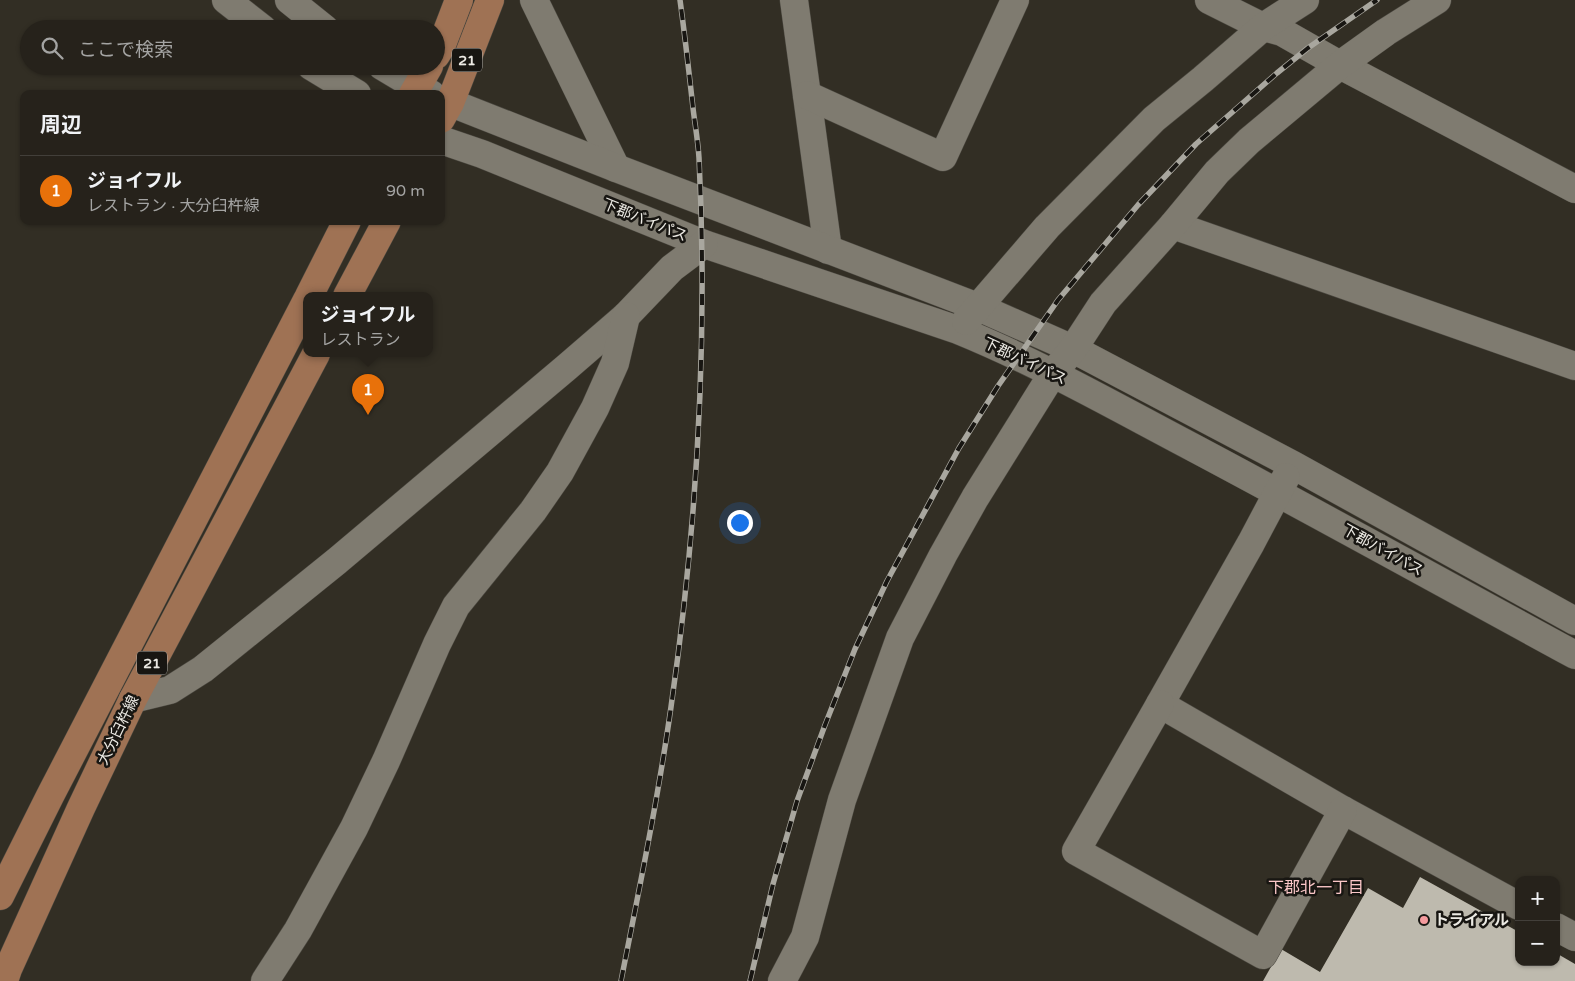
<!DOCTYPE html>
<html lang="ja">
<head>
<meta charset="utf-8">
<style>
	body { margin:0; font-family:"Varela Round","Noto Sans JP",sans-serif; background:#322f28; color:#f1f3f6 }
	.controls { position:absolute; right:15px; bottom:15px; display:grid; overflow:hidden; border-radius:10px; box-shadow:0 1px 4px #0004 }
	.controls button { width:45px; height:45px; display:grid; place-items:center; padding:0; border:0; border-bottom:1px solid #423f3a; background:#26221b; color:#f1f3f6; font:25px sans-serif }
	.you { position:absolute; left:739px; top:522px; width:18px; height:18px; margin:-12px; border:4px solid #fff; border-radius:50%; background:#1a73e8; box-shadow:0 0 0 8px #1a73e833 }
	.badge { display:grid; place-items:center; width:32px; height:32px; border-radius:50%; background:#f59b9e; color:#fff; font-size:16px; font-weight:700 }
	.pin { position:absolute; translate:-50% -41px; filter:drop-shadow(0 1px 2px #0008) }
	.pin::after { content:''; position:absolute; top:26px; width:18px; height:15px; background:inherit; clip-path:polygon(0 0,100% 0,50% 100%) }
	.popup { position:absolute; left:303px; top:292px; width:130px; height:65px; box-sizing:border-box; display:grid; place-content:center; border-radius:10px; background:#26221b; filter:drop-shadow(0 1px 4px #0005); font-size:16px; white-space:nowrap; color:#a4a4a3 }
	.popup b { font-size:19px; color:#f1f3f6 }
	.popup::after { content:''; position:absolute; left:50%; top:100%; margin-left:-10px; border:10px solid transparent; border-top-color:#26221b }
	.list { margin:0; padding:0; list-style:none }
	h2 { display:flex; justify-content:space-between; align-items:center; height:65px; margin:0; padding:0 20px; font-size:21px }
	h2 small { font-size:16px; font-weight:400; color:#a4a4a3 }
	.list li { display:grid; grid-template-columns:32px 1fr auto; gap:15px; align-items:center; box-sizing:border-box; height:70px; padding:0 20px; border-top:1px solid #423f3a }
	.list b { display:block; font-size:19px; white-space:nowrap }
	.list p { margin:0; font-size:16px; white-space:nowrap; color:#a4a4a3 }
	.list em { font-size:16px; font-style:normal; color:#a4a4a3 }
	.icon { flex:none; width:28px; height:28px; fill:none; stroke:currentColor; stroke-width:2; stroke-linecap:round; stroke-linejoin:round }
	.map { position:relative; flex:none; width:1575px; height:981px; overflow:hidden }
	.search { position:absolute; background:#26221b; box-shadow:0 1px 4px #0004; left:20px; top:20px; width:425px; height:55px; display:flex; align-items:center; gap:12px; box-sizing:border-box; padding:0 18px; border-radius:28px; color:#a4a4a3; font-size:19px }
	.panel { position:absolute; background:#26221b; box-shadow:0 1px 4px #0004; left:20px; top:90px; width:425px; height:135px; border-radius:10px }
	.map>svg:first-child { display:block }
</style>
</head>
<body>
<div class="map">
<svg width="1575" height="981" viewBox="0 0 1575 981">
	<rect width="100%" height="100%" fill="#322e24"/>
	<path fill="#bebaae" d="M1420 877 1519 932V962H1556V953L1575 964V981H1263L1281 949 1320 972 1368 888 1403 908Z"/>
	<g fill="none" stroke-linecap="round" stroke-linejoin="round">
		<defs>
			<g id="minor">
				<path d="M226 0 263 29"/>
				<path d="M289 0 325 29"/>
				<path d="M534 0 616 168"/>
				<path d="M794 0 828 250"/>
				<path d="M1209 0 1263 27 1282 32 1340 65 1575 189"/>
				<path d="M311 66 357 94"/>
				<path d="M382 66 417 87 431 94"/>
				<path d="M807 95 943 157 1015 0"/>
				<path d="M441 99 616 168 978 307 1073 349 1293 465 1575 621"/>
				<path d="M441 140 482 154 704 244 958 330C1039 363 1116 407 1194 448 1322 516 1448 586 1575 655"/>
				<path d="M1173 225 1575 366"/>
				<path d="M966 321 1047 227 1154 119 1203 79 1263 27 1305 0"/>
				<path d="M1286 477 1251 543 1160 704 1343 810 1519 906"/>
				<path d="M133 699 170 690 203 669 337 561 567 367 626 316 672 268 704 244"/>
				<path d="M1160 704 1076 851 1263 955 1343 810"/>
				<path d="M1556 927 1575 937"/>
				<path d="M265 981 298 930 354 828 386 761 437 644 456 606 533 511 560 472 595 408 615 363 626 316"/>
				<path d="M782 981 805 937 842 800 900 638 943 555 975 498 1053 373 1073 349 1103 303 1173 225 1217 172 1249 141 1340 65 1386 32 1437 0"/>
			</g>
			<g id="major">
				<path d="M436 55 441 47 459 0"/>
				<path d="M413 94 429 66"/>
				<path d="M441 119 450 103 490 0"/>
				<path d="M309 296 347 221"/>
				<path d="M347 296 387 221"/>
				<path d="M0 896 50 796 307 300"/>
				<path d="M4 981 8 969 81 808 133 699 316 354"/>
			</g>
		</defs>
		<use href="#minor" stroke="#4c4941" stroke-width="29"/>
		<use href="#major" stroke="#4c4941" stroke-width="29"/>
		<use href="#minor" stroke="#7f7b70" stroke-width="28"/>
		<use href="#major" stroke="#9f7254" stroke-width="28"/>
		<defs>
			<g id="rail">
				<path d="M621 981C639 890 658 799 671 707 697 526 708 342 699 158 698 141 695 125 693 108 689 72 685 36 680 0"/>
				<path d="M750 981 773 884 797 801 825 725 855 649 887 581 959 448 998 386 1058 300 1138 205 1196 144 1277 73 1308 48 1377 0"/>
			</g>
		</defs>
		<use href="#rail" stroke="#a9a79f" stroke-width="5.5"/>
		<use href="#rail" stroke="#181612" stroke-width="4" stroke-dasharray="11" stroke-linecap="butt"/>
	</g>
	<circle fill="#f59b9e" stroke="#181612" stroke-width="2" cx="1424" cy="920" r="5"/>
	<g text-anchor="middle" stroke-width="5" stroke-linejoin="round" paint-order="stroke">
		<g fill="#181612" stroke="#acaaa5" stroke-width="1">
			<rect x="452" y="48.5" width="30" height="23" rx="4"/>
			<rect x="137" y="651.5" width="30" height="23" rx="4"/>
		</g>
		<g font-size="14" font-weight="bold" fill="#eceae4">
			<text x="467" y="65">21</text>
			<text x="152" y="668">21</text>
		</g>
		<g font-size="15" fill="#eceae4" stroke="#181612">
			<text transform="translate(645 220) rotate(22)" y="5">下郡バイパス</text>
			<text transform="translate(1025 361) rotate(25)" y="5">下郡バイパス</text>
			<text transform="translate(1383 550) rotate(29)" y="5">下郡バイパス</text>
			<text transform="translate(118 730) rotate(-64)" y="5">大分臼杵線</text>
		</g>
		<g font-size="15" font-weight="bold" fill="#eceae4" stroke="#181612" text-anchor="start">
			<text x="1434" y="925">トライアル</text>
		</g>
		<g font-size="16" fill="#fac6c7" stroke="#181612">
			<text x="1316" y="893">下郡北一丁目</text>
		</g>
	</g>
</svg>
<div class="controls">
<button>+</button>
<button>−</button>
</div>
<div class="you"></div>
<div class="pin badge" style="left:368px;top:415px;background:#e8710a">1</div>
<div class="popup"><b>ジョイフル</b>レストラン</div>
<div class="search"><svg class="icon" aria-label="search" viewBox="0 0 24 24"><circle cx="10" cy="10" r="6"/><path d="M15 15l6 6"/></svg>ここで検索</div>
<section class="panel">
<h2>周辺<small></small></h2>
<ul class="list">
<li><span class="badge" style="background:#e8710a">1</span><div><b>ジョイフル</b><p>レストラン · 大分臼杵線</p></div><em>90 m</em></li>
</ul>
</section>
</div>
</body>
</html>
